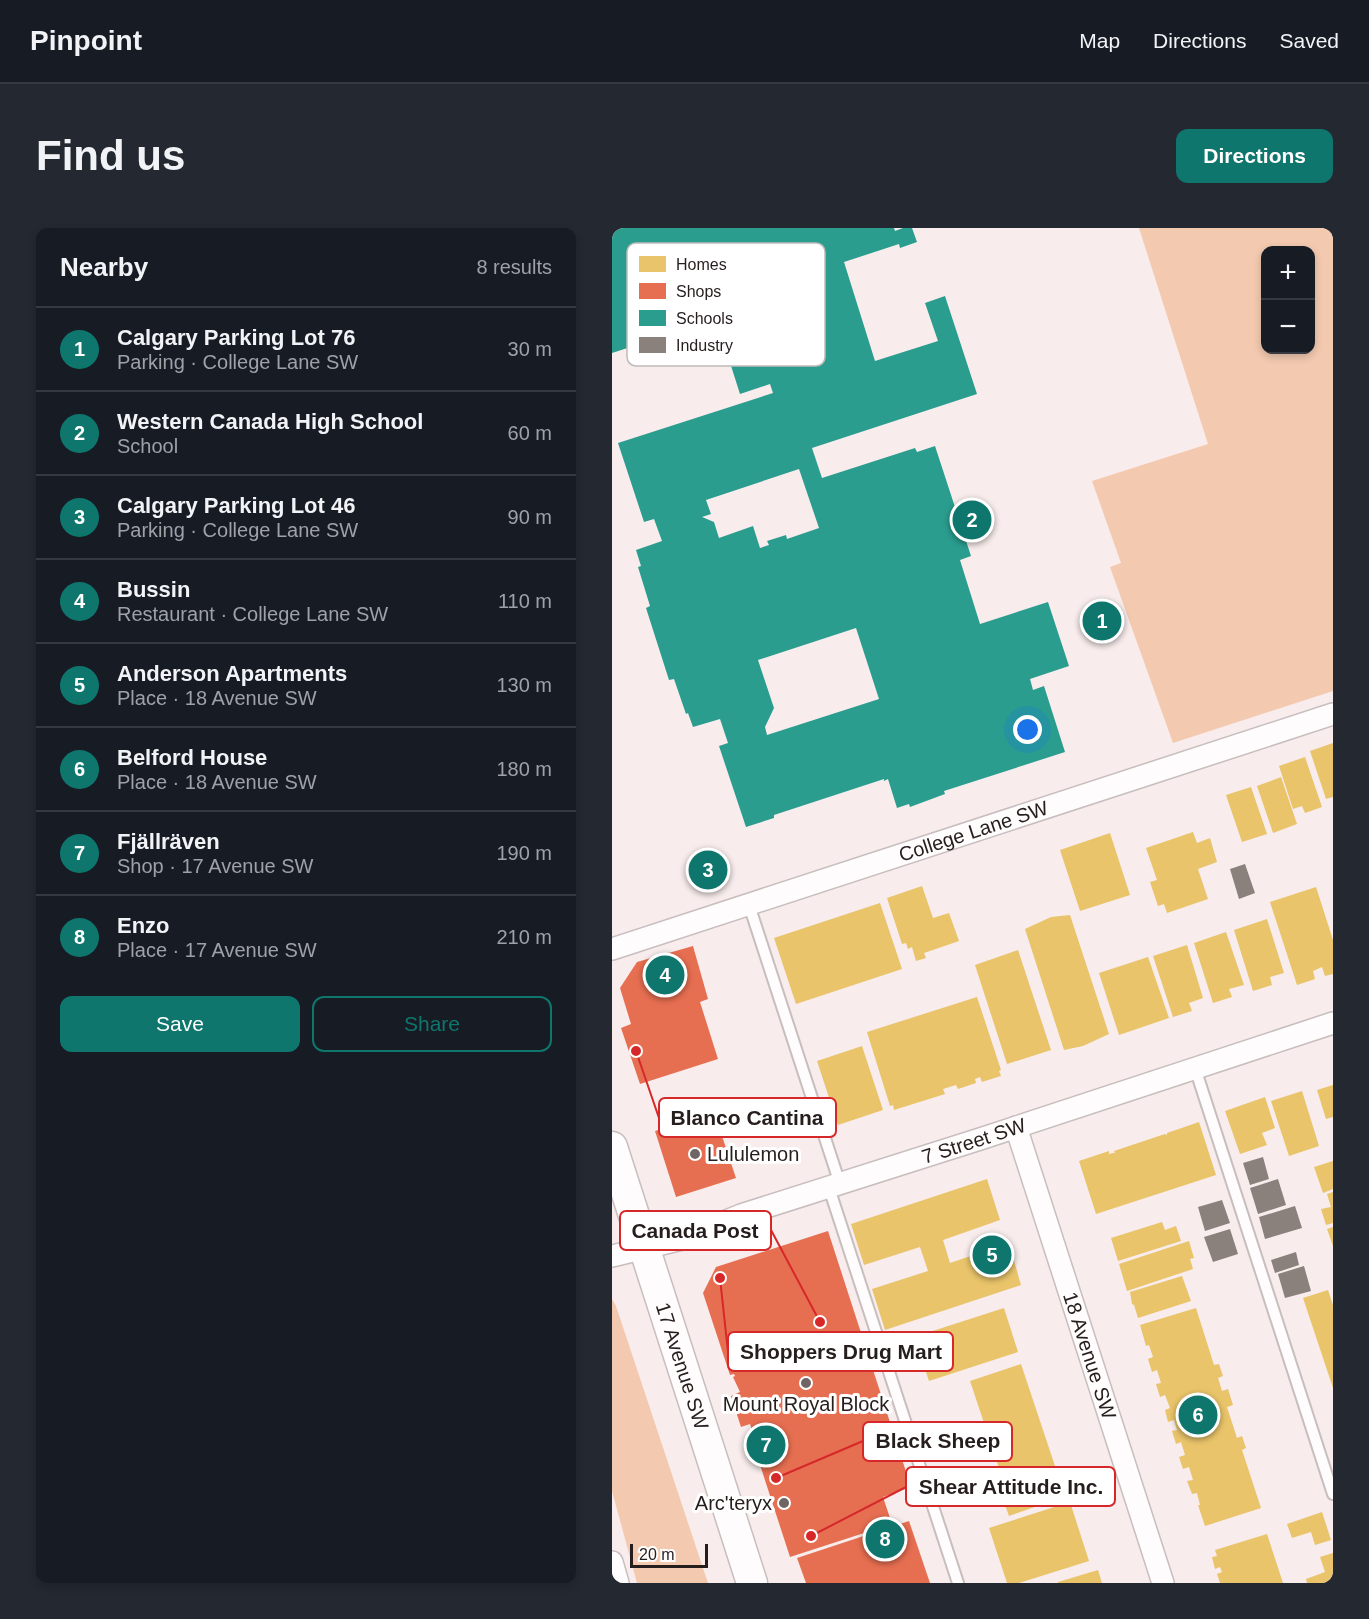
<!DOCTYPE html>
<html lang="en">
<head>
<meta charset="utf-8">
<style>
	body { margin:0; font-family:Arial,sans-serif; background:#242831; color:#f1f3f6 }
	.controls { position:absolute; right:18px; top:18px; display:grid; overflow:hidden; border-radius:12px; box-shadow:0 3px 9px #0003 }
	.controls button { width:54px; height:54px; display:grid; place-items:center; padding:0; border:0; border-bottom:2px solid #363941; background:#171b24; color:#f1f3f6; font:30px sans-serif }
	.scale { position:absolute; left:18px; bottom:15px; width:78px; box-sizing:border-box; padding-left:6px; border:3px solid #261d1d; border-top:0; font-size:16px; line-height:21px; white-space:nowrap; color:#261d1d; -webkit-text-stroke:4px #fff; paint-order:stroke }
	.you { position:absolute; left:416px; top:502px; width:21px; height:21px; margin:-15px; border:4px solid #fff; border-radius:50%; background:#1a73e8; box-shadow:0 0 0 9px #1a73e833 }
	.badge { display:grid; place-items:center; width:39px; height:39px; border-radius:50%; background:#0f766e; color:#fff; font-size:20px; font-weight:700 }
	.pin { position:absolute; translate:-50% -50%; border:3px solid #fff; box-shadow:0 2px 6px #0006 }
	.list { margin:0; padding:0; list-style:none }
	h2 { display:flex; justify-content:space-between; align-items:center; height:78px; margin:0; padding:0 24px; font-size:26px }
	h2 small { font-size:20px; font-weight:400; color:#9ea1a6 }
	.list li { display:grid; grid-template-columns:39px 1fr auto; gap:18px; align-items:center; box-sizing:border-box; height:84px; padding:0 24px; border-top:2px solid #363941 }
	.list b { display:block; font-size:22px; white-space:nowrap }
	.list p { margin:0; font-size:20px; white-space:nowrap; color:#9ea1a6 }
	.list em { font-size:20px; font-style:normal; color:#9ea1a6 }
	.actions { display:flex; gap:12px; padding:18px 24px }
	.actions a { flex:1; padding:14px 0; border:2px solid #0f766e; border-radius:12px; text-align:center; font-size:21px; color:#0f766e }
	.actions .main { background:#0f766e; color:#fff }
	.map { position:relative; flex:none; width:721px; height:1355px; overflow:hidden; border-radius:12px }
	header { display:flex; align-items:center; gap:36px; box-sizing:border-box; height:84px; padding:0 30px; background:#171b24; border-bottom:2px solid #363941 }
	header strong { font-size:28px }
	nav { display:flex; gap:33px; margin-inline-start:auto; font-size:21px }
	.intro { display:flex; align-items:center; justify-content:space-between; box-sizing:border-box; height:144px; padding:0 36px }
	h1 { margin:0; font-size:42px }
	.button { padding:15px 27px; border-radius:12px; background:#0f766e; color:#fff; font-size:21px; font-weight:700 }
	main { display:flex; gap:36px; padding:0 36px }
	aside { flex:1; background:#171b24; border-radius:12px; box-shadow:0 3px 9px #0003 }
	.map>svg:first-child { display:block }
</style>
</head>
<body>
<header>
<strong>Pinpoint</strong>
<nav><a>Map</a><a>Directions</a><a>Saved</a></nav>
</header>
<div class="intro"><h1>Find us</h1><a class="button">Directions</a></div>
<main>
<aside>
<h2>Nearby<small>8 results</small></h2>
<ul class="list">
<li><span class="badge">1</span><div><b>Calgary Parking Lot 76</b><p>Parking · College Lane SW</p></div><em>30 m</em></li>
<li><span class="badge">2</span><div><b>Western Canada High School</b><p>School</p></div><em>60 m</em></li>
<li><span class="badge">3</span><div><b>Calgary Parking Lot 46</b><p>Parking · College Lane SW</p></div><em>90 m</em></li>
<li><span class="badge">4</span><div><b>Bussin</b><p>Restaurant · College Lane SW</p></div><em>110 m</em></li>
<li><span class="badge">5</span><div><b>Anderson Apartments</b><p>Place · 18 Avenue SW</p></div><em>130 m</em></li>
<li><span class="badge">6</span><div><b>Belford House</b><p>Place · 18 Avenue SW</p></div><em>180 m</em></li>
<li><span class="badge">7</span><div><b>Fjällräven</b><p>Shop · 17 Avenue SW</p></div><em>190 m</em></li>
<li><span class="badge">8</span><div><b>Enzo</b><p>Place · 17 Avenue SW</p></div><em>210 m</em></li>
</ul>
<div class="actions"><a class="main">Save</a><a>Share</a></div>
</aside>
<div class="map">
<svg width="721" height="1355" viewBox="0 0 721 1355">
	<rect width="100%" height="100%" fill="#f8ecec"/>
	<g fill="#f3cab0" fill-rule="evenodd">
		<path d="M527 0H721V463L561 515 498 339 509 335 480 253 596 216ZM654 22H698V122H654Z"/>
		<path d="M0 1071 4 1078 96 1355H25L0 1263Z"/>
	</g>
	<g fill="#e9c46a">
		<path d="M721 515V569L714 571 698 523Z"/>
		<path d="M693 529 710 579 693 585 690 578 681 581 667 538Z"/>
		<path d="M669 549 685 596 661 605 645 558Z"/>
		<path d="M639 559 655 606 630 614 614 567Z"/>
		<path d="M581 604 585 615 598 610 605 634 586 641 596 671 555 685 552 676 546 678 538 654 545 652 534 620Z"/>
		<path d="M498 605 518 667 468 683 448 622Z"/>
		<path d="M310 658 321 690 337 685 347 713 312 725 314 730 304 733 300 719 296 721 294 715 290 716 275 670Z"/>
		<path d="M704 659 721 712V746L713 748 710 739 701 743 703 751 685 757 658 674Z"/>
		<path d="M268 675 290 741 184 776 162 710Z"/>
		<path d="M458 687 497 806 471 818 452 822 413 701 439 689Z"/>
		<path d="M655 691 672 745 658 749 660 757 641 763 622 702Z"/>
		<path d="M614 704 632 757 617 761 620 769 601 775 582 715Z"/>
		<path d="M575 717 591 770 577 775 580 783 561 789 541 728Z"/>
		<path d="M406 722 439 822 395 836 363 737Z"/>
		<path d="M536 729 557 790 507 807 487 745Z"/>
		<path d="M365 769 389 842 387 843 389 848 370 854 368 849 363 851 364 855 346 861 344 857 331 861 333 866 282 882 281 877 278 878 255 804Z"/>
		<path d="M250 818 271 882 226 897 205 833Z"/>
		<path d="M721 857V889L714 891 705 862Z"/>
		<path d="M690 863 707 918 677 928 659 873Z"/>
		<path d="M653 869 663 900 650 905 655 917 628 926 613 883Z"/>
		<path d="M587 894 604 947 484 986 467 933 497 923V926L501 925H503L502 923 553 906 555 907V905Z"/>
		<path d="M721 933V961L711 965 702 939Z"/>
		<path d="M375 951 388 992 331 1012 338 1035 397 1015 409 1057 273 1102 260 1061 316 1043 308 1019 252 1037 239 996Z"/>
		<path d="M721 964V995L714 997 709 981 719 979 715 966Z"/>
		<path d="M550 994 553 1002 564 998 569 1013 506 1033 499 1010Z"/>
		<path d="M721 999V1018L715 1001Z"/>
		<path d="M577 1013 582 1030 578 1031 581 1041 515 1063 507 1036Z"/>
		<path d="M570 1048 579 1073 526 1090 522 1077 520 1076 518 1064Z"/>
		<path d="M716 1062 721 1077V1160L691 1070Z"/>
		<path d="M392 1080 406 1124 317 1153 302 1109Z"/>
		<path d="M584 1080 602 1137 607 1136 611 1148 606 1150 610 1163 616 1161 621 1177 615 1179 625 1210 630 1208 634 1220 630 1222 649 1280 593 1298 586 1277H588L585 1265 580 1266 575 1253 581 1252 577 1239 571 1241 567 1229 573 1227 569 1214 564 1216 560 1203 565 1202 562 1192 556 1194 553 1182 558 1180 553 1167 548 1169 544 1156 549 1155 545 1142 540 1144 536 1131 541 1129 537 1117 534 1118 528 1097Z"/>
		<path d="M409 1136 443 1238 392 1255 358 1153Z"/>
		<path d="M446 1244 447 1246 453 1244 460 1264 453 1266 454 1268 397 1288 388 1263Z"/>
		<path d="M458 1274 477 1333 407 1355H395L377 1300Z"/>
		<path d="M710 1284 719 1312 703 1317 699 1304 680 1310 675 1296Z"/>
		<path d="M655 1306 671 1355H608L605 1346 610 1344 608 1339 603 1341 600 1329 605 1328 603 1322Z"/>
		<path d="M721 1325V1355H695L694 1351 713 1344 708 1329Z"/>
		<path d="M486 1342 490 1355H446V1354Z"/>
	</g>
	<g fill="#e76f51">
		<path d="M81 718 96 771 88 774 106 831 28 856 9 800 19 796 8 760 25 734Z"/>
		<path d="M100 878 124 950 64 969 43 903 88 889 86 882Z"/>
		<path d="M216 1003 299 1259 271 1269 280 1296 178 1329 138 1206 141 1205 138 1196 129 1199 119 1168 128 1164 121 1149 123 1148 122 1146 118 1147 91 1065 104 1039Z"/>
		<path d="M297 1293 318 1355H194L185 1330Z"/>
	</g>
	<path fill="#2a9d8f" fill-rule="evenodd" d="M6 0H282L283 3 291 0H300L305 14 288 20 287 16 232 34 263 133 326 113 313 75 333 68 365 166 200 220 210 250 303 220 305 224 323 218 359 328 348 332 368 396 436 374 457 438 418 451 421 462 432 458 453 524 332 563 333 566 298 579 297 576 285 580 276 551 272 553V551L162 587V590L134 599 107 518 116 515 108 491 81 499 76 485 74 486 62 451 57 452 34 380 38 378 26 339 29 338 24 322 50 313 42 291 32 294 6 215 161 165 158 156 128 166 98 72 156 53 153 44 56 75 65 104 0 125V2ZM187 241 207 300 175 311 174 307 155 313 157 317 148 320 141 298 107 310 102 294 90 289 99 286 94 272ZM244 400 267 471 155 507 153 499 162 480 146 432Z"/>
	<g fill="#8a817c">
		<path d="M633 636 643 665 627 671 618 641Z"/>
		<path d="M651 929 657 951 638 957 631 935Z"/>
		<path d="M666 951 674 977 646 986 638 960Z"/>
		<path d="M610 972 618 995 593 1003 586 979Z"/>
		<path d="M683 978 690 1000 653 1011 647 989Z"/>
		<path d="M618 1001 626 1026 601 1034 592 1009Z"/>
		<path d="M684 1024 687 1037 663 1045 659 1032Z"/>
		<path d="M692 1038 699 1063 673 1070 666 1046Z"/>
	</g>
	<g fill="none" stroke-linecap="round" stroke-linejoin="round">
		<defs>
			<g id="lane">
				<path d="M137 677 228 956"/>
				<path d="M583 840 721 1266"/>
				<path d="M217 960 346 1355"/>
			</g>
			<g id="street">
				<path id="s1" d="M0 721 721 486"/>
				<path id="s2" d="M404 899 551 1355"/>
				<path id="s3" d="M0 1028 70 1011 129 987 368 911 721 795"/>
				<path d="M0 1334 6 1355"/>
			</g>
			<g id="secondary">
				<path id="s4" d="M0 919 140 1355"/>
			</g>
		</defs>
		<use href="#lane" stroke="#c8bebe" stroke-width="14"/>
		<use href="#street" stroke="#c8bebe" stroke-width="24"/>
		<use href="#secondary" stroke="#c8bebe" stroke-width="33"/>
		<use href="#lane" stroke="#fefcfc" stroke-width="10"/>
		<use href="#street" stroke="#fefcfc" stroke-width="21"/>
		<use href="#secondary" stroke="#fefcfc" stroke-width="30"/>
	</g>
	<g fill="#706565" stroke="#fff" stroke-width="2">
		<circle cx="83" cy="926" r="6"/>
		<circle cx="194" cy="1155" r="6"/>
		<circle cx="172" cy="1275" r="6"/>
	</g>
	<g text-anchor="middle" stroke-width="6" stroke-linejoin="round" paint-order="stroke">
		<g font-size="20" fill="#261d1d" stroke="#fff">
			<text dy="7" stroke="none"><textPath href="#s1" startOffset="380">College Lane SW</textPath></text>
			<text dy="7" stroke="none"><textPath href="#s3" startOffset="380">7 Street SW</textPath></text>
			<text dy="7" stroke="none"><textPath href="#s2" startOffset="240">18 Avenue SW</textPath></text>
			<text dy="7" stroke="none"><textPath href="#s4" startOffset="230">17 Avenue SW</textPath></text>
		</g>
		<g font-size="20" fill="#261d1d" stroke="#fff" text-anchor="start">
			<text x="95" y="933">Lululemon</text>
			<text x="194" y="1183" text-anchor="middle">Mount Royal Block</text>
			<text x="160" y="1282" text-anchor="end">Arc'teryx</text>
		</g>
	</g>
	<rect x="15" y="15" width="198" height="123" rx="9" fill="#fff" stroke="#bebbbb" stroke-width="1.5"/>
	<rect x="27" y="28" width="27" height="16" fill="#e9c46a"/>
	<rect x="27" y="55" width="27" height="16" fill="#e76f51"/>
	<rect x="27" y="82" width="27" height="16" fill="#2a9d8f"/>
	<rect x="27" y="109" width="27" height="16" fill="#8a817c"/>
	<g font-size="16" fill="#261d1d">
		<text x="64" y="42">Homes</text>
		<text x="64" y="69">Shops</text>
		<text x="64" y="96">Schools</text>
		<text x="64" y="123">Industry</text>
	</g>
	<path fill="none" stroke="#d62828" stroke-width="2" d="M24 823L47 890M208 1094L159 1002M108 1050L116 1124M164 1250L251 1213M199 1308L294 1259"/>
	<g fill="#d62828" stroke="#fff" stroke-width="2">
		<circle cx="24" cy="823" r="6"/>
		<circle cx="208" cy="1094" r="6"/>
		<circle cx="108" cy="1050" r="6"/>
		<circle cx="164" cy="1250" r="6"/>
		<circle cx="199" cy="1308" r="6"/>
	</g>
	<g fill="#fff" stroke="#d62828" stroke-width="2">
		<rect x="47" y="870" width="177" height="39" rx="6"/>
		<rect x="8" y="983" width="151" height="39" rx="6"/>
		<rect x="116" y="1104" width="225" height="39" rx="6"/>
		<rect x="251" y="1194" width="149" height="39" rx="6"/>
		<rect x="294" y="1239" width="209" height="39" rx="6"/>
	</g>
	<g font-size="21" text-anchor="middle" font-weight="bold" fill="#261d1d">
		<text x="135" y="897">Blanco Cantina</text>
		<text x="83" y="1010">Canada Post</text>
		<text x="229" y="1131">Shoppers Drug Mart</text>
		<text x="326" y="1220">Black Sheep</text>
		<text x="399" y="1266">Shear Attitude Inc.</text>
	</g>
</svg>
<div class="controls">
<button>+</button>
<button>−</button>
</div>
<div class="scale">20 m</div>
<div class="you"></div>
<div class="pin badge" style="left:490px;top:393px">1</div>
<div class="pin badge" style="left:360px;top:292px">2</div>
<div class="pin badge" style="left:96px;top:642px">3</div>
<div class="pin badge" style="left:53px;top:747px">4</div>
<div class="pin badge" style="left:380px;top:1027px">5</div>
<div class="pin badge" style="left:586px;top:1187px">6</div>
<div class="pin badge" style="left:154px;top:1217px">7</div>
<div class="pin badge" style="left:273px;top:1311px">8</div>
</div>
</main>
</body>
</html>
